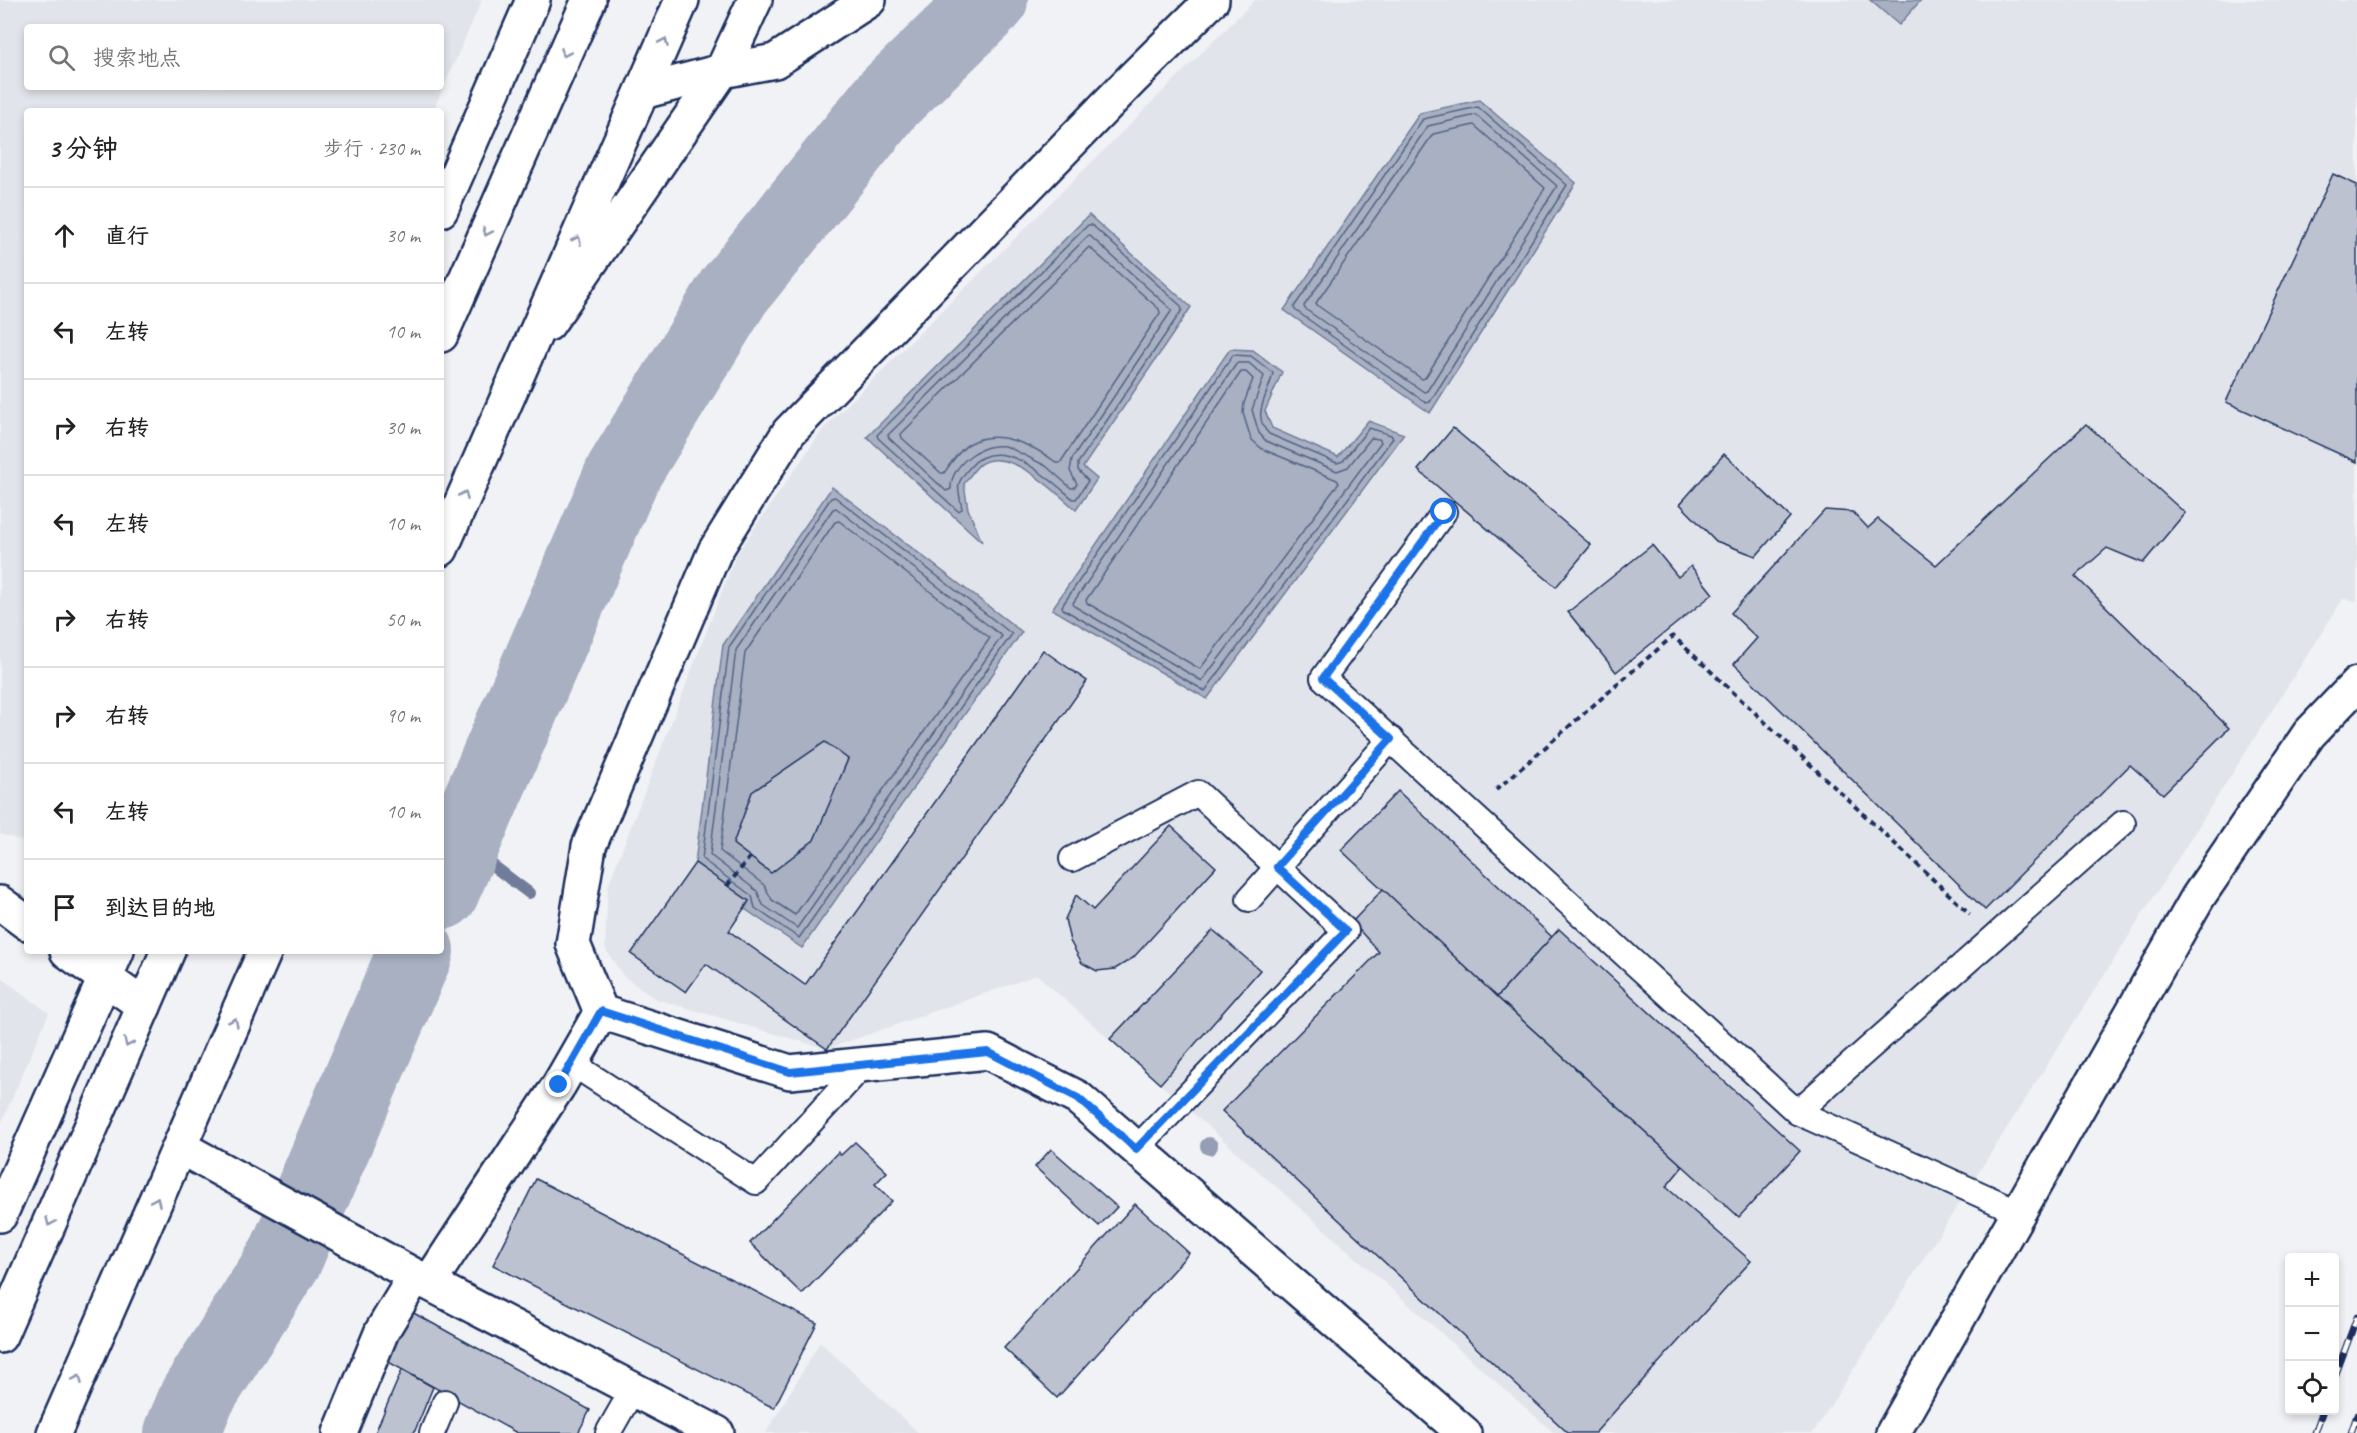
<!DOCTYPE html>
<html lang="zh">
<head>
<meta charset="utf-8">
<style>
	body { margin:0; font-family:Caveat,"LXGW WenKai TC",sans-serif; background:#f2f2f2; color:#222 }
	.controls { position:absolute; right:18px; bottom:18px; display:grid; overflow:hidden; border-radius:6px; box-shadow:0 3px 9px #0003 }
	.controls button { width:54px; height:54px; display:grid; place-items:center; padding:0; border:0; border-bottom:2px solid #e0e0e0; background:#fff; color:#222; font:30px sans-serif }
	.stop { position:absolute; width:18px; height:18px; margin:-14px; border:4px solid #1a73e8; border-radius:50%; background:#fff }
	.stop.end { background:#1a73e8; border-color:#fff; box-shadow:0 2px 6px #0008 }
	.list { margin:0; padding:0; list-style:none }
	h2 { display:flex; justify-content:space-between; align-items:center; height:78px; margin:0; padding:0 24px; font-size:26px }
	h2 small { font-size:20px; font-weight:400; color:#767676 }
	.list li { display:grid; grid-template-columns:39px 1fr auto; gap:18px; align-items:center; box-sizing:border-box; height:96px; padding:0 24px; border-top:2px solid #e0e0e0 }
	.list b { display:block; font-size:22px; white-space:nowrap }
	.list em { font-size:20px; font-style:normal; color:#767676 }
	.icon { flex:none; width:33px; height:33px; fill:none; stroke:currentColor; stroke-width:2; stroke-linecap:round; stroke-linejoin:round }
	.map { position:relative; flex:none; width:2357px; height:1433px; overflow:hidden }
	.search { position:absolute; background:#fff; box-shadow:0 3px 9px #0003; left:24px; top:24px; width:420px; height:66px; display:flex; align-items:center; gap:15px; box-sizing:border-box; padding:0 21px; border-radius:6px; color:#767676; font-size:22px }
	.panel { position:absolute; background:#fff; box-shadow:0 3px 9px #0003; left:24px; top:108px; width:420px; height:846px; border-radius:6px }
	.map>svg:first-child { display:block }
</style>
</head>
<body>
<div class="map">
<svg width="2357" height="1433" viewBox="0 0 2357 1433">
	<rect width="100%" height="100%" fill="#f1f2f5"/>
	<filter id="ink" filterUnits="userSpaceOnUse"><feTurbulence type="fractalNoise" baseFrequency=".0167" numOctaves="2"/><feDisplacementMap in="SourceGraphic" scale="12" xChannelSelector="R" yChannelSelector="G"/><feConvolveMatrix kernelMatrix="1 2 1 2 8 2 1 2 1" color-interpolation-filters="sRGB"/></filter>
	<g filter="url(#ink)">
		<g fill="#e1e4ea" fill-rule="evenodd">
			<path d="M0 0H482L433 111H27V842L0 834ZM27 27H441V87H27Z"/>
			<path d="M1255 0H2357V601L2343 599 1813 1433H1554L1037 975 827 1049 656 999 623 976 605 948 608 886 736 555 823 429Z"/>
			<path d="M0 977 49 1013 0 1126Z"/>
			<path d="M820 1342 919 1433H766Z"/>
		</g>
		<g fill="#a8b0c2" stroke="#707c9a" stroke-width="1.5">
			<path d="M1870 0H1921L1899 25Z"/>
			<path d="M1479 100 1576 183 1430 413 1284 310 1420 113Z"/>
			<path d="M1089 215 1191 307 1083 467 1097 479 1076 510C1057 493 1010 447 982 463 975 466 969 478 964 484L968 509 982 542 867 437Z"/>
			<path d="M1230 349 1253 350 1282 372 1265 411 1272 428 1338 457 1368 421 1404 434 1207 699 1052 609Z"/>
			<path d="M832 487 1022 632 802 948 745 909 749 901 695 863 723 645Z"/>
		</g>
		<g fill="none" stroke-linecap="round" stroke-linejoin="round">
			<g stroke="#536386" stroke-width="1.5">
				<path d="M1478 107 1567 185 1430 402 1426 403 1295 310 1294 307 1423 119Z"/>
				<path d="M1476 115 1557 186 1427 391 1424 392 1305 309 1304 306 1428 126Z"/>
				<path d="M1474 125 1545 188 1425 378 1422 379 1318 306 1316 303 1433 134Z"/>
				<path d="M1088 225H1092L1181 306 1182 310 1078 463V470L1088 481 1076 499H1073C1048 478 1000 432 970 467 954 486 958 485 962 509L958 511 878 438 877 435Z"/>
				<path d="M1089 235 1172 310 1072 459 1070 471 1077 484 1074 488H1071L1046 466 1008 447C984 440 950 464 951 489L946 491 889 438 888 435Z"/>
				<path d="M1089 247 1159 309 1160 313 1060 463H1057C1035 446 996 427 969 444 959 450 951 463 944 473H941L902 438 901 434Z"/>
				<path d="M1233 355 1251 356 1273 373C1269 395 1250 414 1269 434L1337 463 1343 461 1369 428 1391 435 1393 438 1205 691 1063 609 1062 606Z"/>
				<path d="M1237 363H1249L1264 376 1252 410 1259 433 1266 441 1337 471 1348 467 1371 438 1379 439 1381 442 1202 681 1074 606 1073 603Z"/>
				<path d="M1241 372H1246L1253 379 1244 403 1243 413 1251 439 1262 449 1337 480 1339 483 1200 669 1087 603 1086 600Z"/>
				<path d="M835 497 1012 634 799 938 755 908 752 896 702 859 729 647 831 498Z"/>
				<path d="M836 508 1002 636 797 928 763 905 757 891 710 855 736 650 833 509Z"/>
				<path d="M839 521 990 638 795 915 772 900 764 885 720 851 745 653 835 522Z"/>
			</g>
			<path stroke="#707c9a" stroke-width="12" d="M462 842 529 893"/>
			<g stroke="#a8b0c2" stroke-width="76">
				<path d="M441 892 623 473 734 291 888 99 990 0"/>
				<path d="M182 1433 197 1397 285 1258 416 951"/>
			</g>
		</g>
		<g fill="#bcc2d0" stroke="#1b2f5e" stroke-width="1.5">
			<path d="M2333 174 2357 185V462L2226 402Z"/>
			<path d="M2086 424 2185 513 2143 563 2107 548 2075 576 2229 728 2163 794 2130 765 1985 910 1734 664 1757 638 1731 613 1825 510 1853 512 1868 528 1878 519 1936 565Z"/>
			<path d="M1453 428 1591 545 1556 587 1418 470Z"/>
			<path d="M1724 454 1790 517 1756 556 1716 541 1680 504Z"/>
			<path d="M1652 545 1678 577 1691 566 1713 594 1616 672 1568 612Z"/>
			<path d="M1043 650 1087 681 827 1049 706 964 686 992 631 954 695 863 749 901 729 931 805 985Z"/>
			<path d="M825 742 848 759 814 840 771 873 733 844 752 792Z"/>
			<path d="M1398 791 1552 937 1497 997 1341 850Z"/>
			<path d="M1171 826 1216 867 1133 958 1115 969 1097 971 1082 963 1070 941 1065 919 1076 895 1093 910Z"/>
			<path d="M1383 889 1497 997 1683 1166 1666 1187 1751 1261 1595 1433H1568L1222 1111 1379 952 1352 922Z"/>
			<path d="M1559 929 1800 1151 1739 1217 1497 997Z"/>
			<path d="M1213 930 1260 970 1160 1084 1110 1039Z"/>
			<path d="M855 1142 887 1172 875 1184 892 1201 802 1294 750 1243 838 1152 841 1155Z"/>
			<path d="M1051 1149 1117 1207 1099 1226 1035 1167Z"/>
			<path d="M536 1179 817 1323 774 1408 493 1265Z"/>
			<path d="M1135 1204 1189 1253 1057 1398 1004 1348Z"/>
			<path d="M410 1311 590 1410 578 1433H517L383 1359Z"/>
			<path d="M402 1370 433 1387 414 1433H375Z"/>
		</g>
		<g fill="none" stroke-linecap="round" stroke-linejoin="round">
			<defs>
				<g id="service">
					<path d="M1444 512 1323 678 1797 1112 2019 1212"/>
					<path d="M1072 859 1198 793 1346 931 1136 1149"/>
					<path d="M1249 899 1391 739"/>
					<path d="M571 1063 756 1182 864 1064"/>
					<path d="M1797 1112 2123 823"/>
					<path d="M432 1433 445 1402"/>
					<path d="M608 1433 633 1389"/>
				</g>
				<g id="minor">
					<path d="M1212 0 1133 78 789 432 715 551 589 846 573 944 601 1012 790 1072 988 1052 1078 1098 1464 1433"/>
					<path d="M642 92 722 71 775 61 869 0"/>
					<path d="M441 210 533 0"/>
					<path d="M548 324 722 71 755 0"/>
					<path d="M0 903 27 923"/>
					<path d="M67 951 144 1006"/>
					<path d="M180 1147 415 1276 717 1433"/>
					<path d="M0 1215 117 951"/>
					<path d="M429 1283 559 1085 601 1012"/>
					<path d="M340 1433 382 1331 415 1276"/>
					<path d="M1893 1433 2198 897 2309 734 2357 684"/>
				</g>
				<g id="trunk">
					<path d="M441 335 589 0"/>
					<path d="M441 549 682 0"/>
					<path d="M0 1336 168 951"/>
					<path d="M54 1433 265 951"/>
				</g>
			</defs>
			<use href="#service" stroke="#1b2f5e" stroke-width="28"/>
			<use href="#minor" stroke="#1b2f5e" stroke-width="38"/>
			<use href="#trunk" stroke="#1b2f5e" stroke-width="38"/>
			<g stroke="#1b2f5e" stroke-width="4" stroke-dasharray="6 4.5" stroke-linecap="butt">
				<path d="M1496 790 1673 636 1970 914"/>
				<path d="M727 886 750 857"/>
			</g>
			<use href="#service" stroke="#fff" stroke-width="24"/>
			<use href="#minor" stroke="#fff" stroke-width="33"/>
			<use href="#trunk" stroke="#fff" stroke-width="33"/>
			<defs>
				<g id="rail">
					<path d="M2334 1379 2357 1317"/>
					<path d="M2315 1433 2323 1410"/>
					<path d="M2351 1433 2357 1415"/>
				</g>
			</defs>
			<use href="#rail" stroke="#1b2f5e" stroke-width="7"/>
			<use href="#rail" stroke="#fff" stroke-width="4.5" stroke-dasharray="14" stroke-linecap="butt"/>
		</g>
		<circle fill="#959eb4" cx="1209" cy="1146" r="9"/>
		<defs><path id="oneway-chevron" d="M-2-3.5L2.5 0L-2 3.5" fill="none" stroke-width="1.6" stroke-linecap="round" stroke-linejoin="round" transform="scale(1.5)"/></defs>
		<g stroke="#8d97ae">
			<use href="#oneway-chevron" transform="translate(664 42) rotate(-66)"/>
			<use href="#oneway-chevron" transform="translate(565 53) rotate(114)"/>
			<use href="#oneway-chevron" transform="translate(487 232) rotate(114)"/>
			<use href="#oneway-chevron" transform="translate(577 240) rotate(-66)"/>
			<use href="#oneway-chevron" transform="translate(464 495) rotate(-66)"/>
			<use href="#oneway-chevron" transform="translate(234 1022) rotate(-66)"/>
			<use href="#oneway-chevron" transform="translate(128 1043) rotate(114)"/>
			<use href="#oneway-chevron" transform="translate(156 1201) rotate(-66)"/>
			<use href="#oneway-chevron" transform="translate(50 1222) rotate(114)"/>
			<use href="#oneway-chevron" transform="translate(78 1379) rotate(-66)"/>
		</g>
	</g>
	<g fill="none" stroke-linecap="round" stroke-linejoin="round" filter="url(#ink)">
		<path stroke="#1a73e8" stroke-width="8" d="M559 1085 601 1011 790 1072 988 1052 1078 1098 1136 1149 1346 931 1277 867 1391 739 1323 678 1444 512"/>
	</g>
</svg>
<div class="controls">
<button>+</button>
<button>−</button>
<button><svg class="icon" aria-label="locate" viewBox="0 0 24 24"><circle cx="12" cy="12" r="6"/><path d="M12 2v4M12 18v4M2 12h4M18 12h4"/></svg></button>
</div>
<div class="stop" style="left:1444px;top:512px"></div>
<div class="stop end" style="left:559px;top:1085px"></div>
<div class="search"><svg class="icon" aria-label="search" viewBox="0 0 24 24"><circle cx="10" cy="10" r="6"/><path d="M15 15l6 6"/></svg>搜索地点</div>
<section class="panel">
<h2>3 分钟<small>步行 · 230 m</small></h2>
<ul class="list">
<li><svg class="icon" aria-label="ahead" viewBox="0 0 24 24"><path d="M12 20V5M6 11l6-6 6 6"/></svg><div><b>直行</b></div><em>30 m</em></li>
<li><svg class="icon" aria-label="left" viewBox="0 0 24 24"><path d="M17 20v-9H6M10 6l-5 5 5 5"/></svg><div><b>左转</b></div><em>10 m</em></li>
<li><svg class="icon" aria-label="right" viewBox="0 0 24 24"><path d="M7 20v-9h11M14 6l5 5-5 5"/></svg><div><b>右转</b></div><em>30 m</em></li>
<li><svg class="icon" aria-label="left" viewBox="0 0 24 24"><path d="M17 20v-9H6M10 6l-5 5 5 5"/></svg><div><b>左转</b></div><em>10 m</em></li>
<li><svg class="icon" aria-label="right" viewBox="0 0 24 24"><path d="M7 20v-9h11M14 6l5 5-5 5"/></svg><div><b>右转</b></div><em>50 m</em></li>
<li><svg class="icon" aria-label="right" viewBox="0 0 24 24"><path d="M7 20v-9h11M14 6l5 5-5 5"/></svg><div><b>右转</b></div><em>90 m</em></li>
<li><svg class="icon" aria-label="left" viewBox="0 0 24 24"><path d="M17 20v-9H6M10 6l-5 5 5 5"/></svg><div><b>左转</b></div><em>10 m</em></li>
<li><svg class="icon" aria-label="arrive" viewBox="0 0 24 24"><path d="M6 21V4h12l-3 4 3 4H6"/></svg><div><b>到达目的地</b></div></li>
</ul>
</section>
</div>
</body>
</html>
